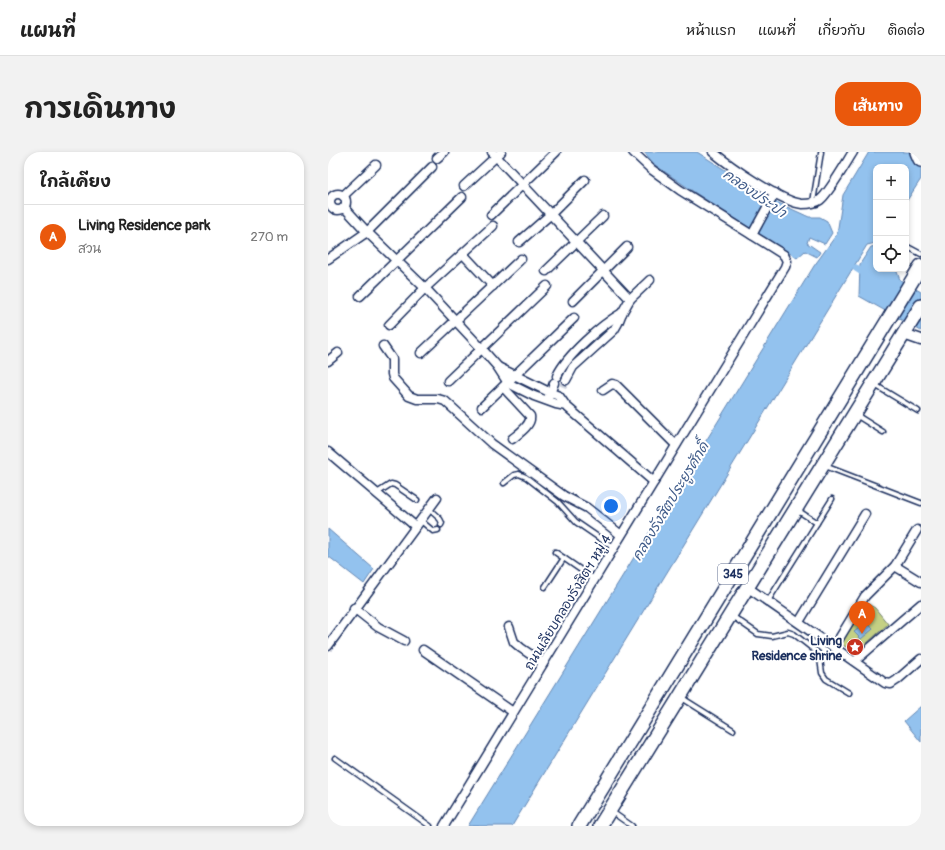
<!DOCTYPE html>
<html lang="th">
<head>
<meta charset="utf-8">
<style>
	body { margin:0; font-family:Pangolin,"Playpen Sans Thai",sans-serif; background:#f2f2f2; color:#222 }
	.controls { position:absolute; right:12px; top:12px; display:grid; overflow:hidden; border-radius:8px; box-shadow:0 2px 6px #0003 }
	.controls button { width:36px; height:36px; display:grid; place-items:center; padding:0; border:0; border-bottom:1px solid #e0e0e0; background:#fff; color:#222; font:20px sans-serif }
	.you { position:absolute; left:283px; top:354px; width:14px; height:14px; margin:-10px; border:3px solid #fff; border-radius:50%; background:#1a73e8; box-shadow:0 0 0 6px #1a73e833 }
	.badge { display:grid; place-items:center; width:26px; height:26px; border-radius:50%; background:#ea580c; color:#fff; font-size:13px; font-weight:700 }
	.pin { position:absolute; translate:-50% -33px; filter:drop-shadow(0 1px 2px #0008) }
	.pin::after { content:''; position:absolute; top:21px; width:14px; height:12px; background:inherit; clip-path:polygon(0 0,100% 0,50% 100%) }
	.list { margin:0; padding:0; list-style:none }
	h2 { display:flex; justify-content:space-between; align-items:center; height:52px; margin:0; padding:0 16px; font-size:17px }
	h2 small { font-size:13px; font-weight:400; color:#767676 }
	.list li { display:grid; grid-template-columns:26px 1fr auto; gap:12px; align-items:center; box-sizing:border-box; height:64px; padding:0 16px; border-top:1px solid #e0e0e0 }
	.list b { display:block; font-size:15px; white-space:nowrap }
	.list p { margin:0; font-size:13px; white-space:nowrap; color:#767676 }
	.list em { font-size:13px; font-style:normal; color:#767676 }
	.icon { flex:none; width:22px; height:22px; fill:none; stroke:currentColor; stroke-width:2; stroke-linecap:round; stroke-linejoin:round }
	.map { position:relative; flex:none; width:593px; height:674px; overflow:hidden; border-radius:16px }
	header { display:flex; align-items:center; gap:24px; box-sizing:border-box; height:56px; padding:0 20px; background:#fff; border-bottom:1px solid #e0e0e0 }
	header strong { font-size:19px }
	nav { display:flex; gap:22px; margin-inline-start:auto; font-size:14px }
	.intro { display:flex; align-items:center; justify-content:space-between; box-sizing:border-box; height:96px; padding:0 24px }
	h1 { margin:0; font-size:28px }
	.button { padding:10px 18px; border-radius:16px; background:#ea580c; color:#fff; font-size:14px; font-weight:700 }
	main { display:flex; gap:24px; padding:0 24px }
	aside { flex:1; background:#fff; border-radius:16px; box-shadow:0 2px 6px #0003 }
	.map>svg:first-child { display:block }
</style>
</head>
<body>
<header>
<strong>แผนที่</strong>
<nav><a>หน้าแรก</a><a>แผนที่</a><a>เกี่ยวกับ</a><a>ติดต่อ</a></nav>
</header>
<div class="intro"><h1>การเดินทาง</h1><a class="button">เส้นทาง</a></div>
<main>
<aside>
<h2>ใกล้เคียง<small></small></h2>
<ul class="list">
<li><span class="badge">A</span><div><b>Living Residence park</b><p>สวน</p></div><em>270 m</em></li>
</ul>
</aside>
<div class="map">
<svg width="593" height="674" viewBox="0 0 593 674">
	<rect width="100%" height="100%" fill="#fff"/>
	<filter id="ink" filterUnits="userSpaceOnUse"><feTurbulence type="fractalNoise" baseFrequency=".025" numOctaves="2"/><feDisplacementMap in="SourceGraphic" scale="8" xChannelSelector="R" yChannelSelector="G"/><feConvolveMatrix kernelMatrix="1 2 1 2 8 2 1 2 1" color-interpolation-filters="sRGB"/></filter>
	<g filter="url(#ink)">
		<path fill="#c4d084" stroke="#708071" d="M537 450 547 456 560 472 528 501 513 492Z"/>
		<g fill="#93c2ee" stroke="#6387b4">
			<path d="M316 0H369L444 48 481 65H492L499 69 504 81 497 92 481 85 479 91 492 100 489 105 477 99 469 106 369 42 327 13Z"/>
			<path d="M541 0H593V27L578 50V15H548V91L539 93 184 674H140L486 114 509 82 515 43Z"/>
			<path d="M548 94V117H568L572 128 593 140V179L531 144 532 112 543 95Z"/>
			<path d="M0 377 46 417 36 432 0 404Z"/>
			<path d="M539 470 545 477 533 487 526 480Z"/>
			<path d="M593 554V590L576 569Z"/>
		</g>
		<g fill="none" stroke-linecap="round" stroke-linejoin="round">
			<path stroke="#93c2ee" stroke-width="7" d="M528 116 539 123"/>
			<path stroke="#d1d5df" stroke-width="8" stroke-dasharray="8 4" stroke-linecap="butt" d="M235 235 238 228"/>
			<defs>
				<g id="service">
					<path d="M485 50 493 0"/>
					<path d="M578 94 593 102"/>
					<path d="M547 233 590 259"/>
					<path d="M528 263 555 280"/>
					<path d="M497 314 593 351"/>
					<path d="M176 331 186 323 191 322 198 325 230 350 248 370 286 396"/>
					<path d="M49 341 63 332 67 333 89 348"/>
					<path d="M101 357 112 367 114 371 113 373"/>
					<path d="M469 358 489 371"/>
					<path d="M92 368 105 379 110 378"/>
					<path d="M227 400 266 427"/>
					<path d="M217 435 236 406"/>
					<path d="M440 449 504 347"/>
					<path d="M404 464 430 482 444 484 460 480 466 482 490 501 492 507 494 521 498 527 521 541"/>
					<path d="M354 546 405 578"/>
					<path d="M7 606 102 674"/>
					<path d="M284 660 304 674"/>
				</g>
				<g id="minor">
					<path d="M164 0 302 147 294 161 290 171 286 178 245 215 238 228"/>
					<path d="M385 0C402 14 453 50 474 52 479 52 488 51 492 48 501 41 518 11 525 0"/>
					<path d="M109 6 116 0"/>
					<path d="M136 34 173 0"/>
					<circle cx="10" cy="50" r="8"/>
					<path d="M15 44 48 13"/>
					<path d="M16 55 39 80 97 136 154 197 169 214 180 231 206 244 228 252 238 254"/>
					<path d="M163 63 228 0"/>
					<path d="M424 83 447 41"/>
					<path d="M191 90 223 62 257 28"/>
					<path d="M135 102 165 134"/>
					<path d="M0 107 39 80 104 15"/>
					<path d="M218 119 275 64"/>
					<path d="M32 144 134 45"/>
					<path d="M302 147 322 128"/>
					<path d="M245 149 299 95"/>
					<path d="M61 173 97 136 165 74"/>
					<path d="M55 194 64 207V222L65 226 81 244 89 247H110L117 249 164 292 236 344 259 356 293 383"/>
					<path d="M93 201 193 107"/>
					<path d="M0 209 10 201"/>
					<path d="M170 215 223 241 231 244 238 254 326 330"/>
					<path d="M229 224C239 203 273 173 294 161"/>
					<path d="M120 229 219 134"/>
					<path d="M175 235 202 264C204 273 190 282 184 287"/>
					<path d="M275 238 284 232 288 233 348 293"/>
					<path d="M221 244 226 231"/>
					<path d="M154 255 246 166"/>
					<path d="M0 300 87 374"/>
					<path d="M567 414 593 430"/>
					<path d="M419 435 557 531 563 532 569 528 593 507"/>
					<path d="M26 456 50 475 76 489"/>
					<path d="M471 470 537 362"/>
					<path d="M181 475 186 490 193 496 215 511"/>
					<path d="M0 494 109 346"/>
					<path d="M506 495 537 444 567 414 589 378"/>
					<path d="M95 498 185 560"/>
					<path d="M527 509 593 452"/>
					<path d="M116 674 457 115 459 109 456 103 352 38 323 17 305 0"/>
				</g>
				<path id="tertiary" d="M576 182 593 188"/>
				<g id="primary">
					<path d="M251 674 593 114"/>
					<path d="M272 674 593 154"/>
				</g>
				<path id="motorway" d="M590 0 593 7"/>
			</defs>
			<use href="#service" stroke="#1b2f5e" stroke-width="7"/>
			<use href="#minor" stroke="#1b2f5e" stroke-width="11"/>
			<use href="#tertiary" stroke="#1b2f5e" stroke-width="13"/>
			<use href="#primary" stroke="#1b2f5e" stroke-width="16"/>
			<use href="#motorway" stroke="#1b2f5e" stroke-width="18"/>
			<use href="#service" stroke="#fff" stroke-width="4"/>
			<use href="#minor" stroke="#fff" stroke-width="8"/>
			<use href="#tertiary" stroke="#fff" stroke-width="10"/>
			<use href="#primary" stroke="#fff" stroke-width="13"/>
			<use href="#motorway" stroke="#fff" stroke-width="15"/>
		</g>
	</g>
	<defs>
		<symbol id="sight-disc" viewBox="-11 -11 22 22"><circle r="9.5" fill="#c8321e" stroke="#fff"/><path d="M0-6L1.8-2.2L6-1.7L2.9 1.2L3.7 5.4L0 3.3L-3.7 5.4L-2.9 1.2L-6-1.7L-1.8-2.2Z" fill="#fff"/></symbol>
	</defs>
	<g fill-rule="evenodd">
		<use href="#sight-disc" x="517" y="485" width="20" height="20"/>
	</g>
	<g text-anchor="middle" stroke-width="4" stroke-linejoin="round" paint-order="stroke">
		<rect fill="#fff" stroke="#5f6d8e" stroke-width="1" x="390" y="412" width="30" height="20" rx="3"/>
		<g font-size="12" font-weight="bold" fill="#1b2f5e">
			<text x="405" y="426">345</text>
		</g>
		<g font-size="13" fill="#1b2f5e" stroke="#fff">
			<text transform="translate(239 450) rotate(-59)" y="5">ถนนเลียบคลองรังสิตฯ หมู่ 4</text>
		</g>
		<g font-size="13" font-weight="bold" fill="#1b2f5e" stroke="#fff" text-anchor="end">
			<text x="514" y="493">Living<tspan x="514" dy="15">Residence shrine</tspan></text>
		</g>
		<g font-size="14" font-style="italic" fill="#3f5b89" stroke="#fff">
			<text transform="translate(427 41) rotate(35)" y="5">คลองประปา</text>
			<text transform="translate(342 349) rotate(-59)" y="5">คลองรังสิตประยูรศักดิ์</text>
		</g>
	</g>
</svg>
<div class="controls">
<button>+</button>
<button>−</button>
<button><svg class="icon" aria-label="locate" viewBox="0 0 24 24"><circle cx="12" cy="12" r="6"/><path d="M12 2v4M12 18v4M2 12h4M18 12h4"/></svg></button>
</div>
<div class="you"></div>
<div class="pin badge" style="left:534px;top:482px">A</div>
</div>
</main>
</body>
</html>
